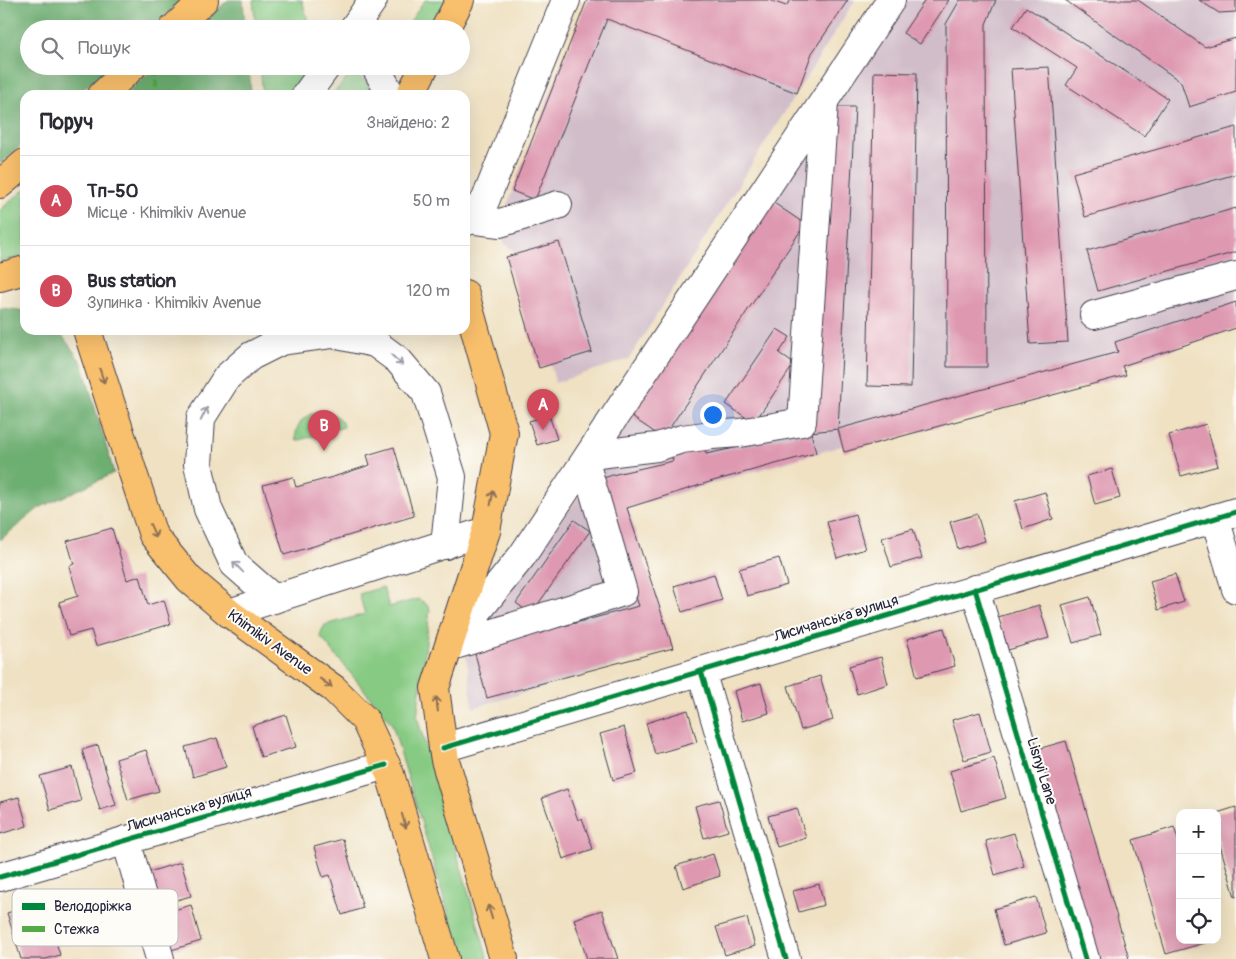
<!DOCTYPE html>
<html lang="uk">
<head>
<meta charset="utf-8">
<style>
	body { margin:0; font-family:Pangolin,sans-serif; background:#f2f2f3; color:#2b2b33 }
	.controls { position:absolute; right:15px; bottom:15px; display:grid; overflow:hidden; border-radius:10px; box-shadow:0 5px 20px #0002 }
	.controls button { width:45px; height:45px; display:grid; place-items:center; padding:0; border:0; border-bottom:1px solid #e1e1e2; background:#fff; color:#2b2b33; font:25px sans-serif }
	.you { position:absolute; left:712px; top:414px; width:18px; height:18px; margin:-12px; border:4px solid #fff; border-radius:50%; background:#1a73e8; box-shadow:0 0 0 8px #1a73e833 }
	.badge { display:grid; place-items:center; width:32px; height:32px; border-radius:50%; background:#d1495b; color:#fff; font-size:16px; font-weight:700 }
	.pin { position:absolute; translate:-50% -41px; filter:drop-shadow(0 1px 2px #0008) }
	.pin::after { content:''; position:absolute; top:26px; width:18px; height:15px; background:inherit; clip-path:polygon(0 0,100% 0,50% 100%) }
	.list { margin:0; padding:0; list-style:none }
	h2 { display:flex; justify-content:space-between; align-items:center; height:65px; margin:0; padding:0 20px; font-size:21px }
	h2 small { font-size:16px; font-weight:400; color:#7c7c81 }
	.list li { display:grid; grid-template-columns:32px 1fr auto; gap:15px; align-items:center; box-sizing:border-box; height:90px; padding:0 20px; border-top:1px solid #e1e1e2 }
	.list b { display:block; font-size:19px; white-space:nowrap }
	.list p { margin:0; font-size:16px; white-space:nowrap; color:#7c7c81 }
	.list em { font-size:16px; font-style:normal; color:#7c7c81 }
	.icon { flex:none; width:28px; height:28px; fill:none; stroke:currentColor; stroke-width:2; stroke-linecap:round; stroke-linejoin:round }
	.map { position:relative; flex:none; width:1236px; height:959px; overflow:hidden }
	.search { position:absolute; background:#fff; box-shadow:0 5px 20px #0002; left:20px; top:20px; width:450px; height:55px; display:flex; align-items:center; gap:12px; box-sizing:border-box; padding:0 18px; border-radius:28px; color:#7c7c81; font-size:19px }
	.panel { position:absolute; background:#fff; box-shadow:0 5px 20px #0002; left:20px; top:90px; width:450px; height:245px; border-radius:15px }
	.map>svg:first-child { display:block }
</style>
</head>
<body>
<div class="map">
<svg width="1236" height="959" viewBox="0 0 1236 959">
	<rect width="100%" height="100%" fill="#fdfcf7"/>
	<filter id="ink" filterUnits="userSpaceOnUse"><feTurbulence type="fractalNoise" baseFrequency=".02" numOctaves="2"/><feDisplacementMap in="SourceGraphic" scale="10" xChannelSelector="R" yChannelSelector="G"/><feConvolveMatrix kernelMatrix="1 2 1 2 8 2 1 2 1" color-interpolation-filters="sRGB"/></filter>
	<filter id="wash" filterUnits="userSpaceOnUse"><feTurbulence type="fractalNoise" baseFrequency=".0096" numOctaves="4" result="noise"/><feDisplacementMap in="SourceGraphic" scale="20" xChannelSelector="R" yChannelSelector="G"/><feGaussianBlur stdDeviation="1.12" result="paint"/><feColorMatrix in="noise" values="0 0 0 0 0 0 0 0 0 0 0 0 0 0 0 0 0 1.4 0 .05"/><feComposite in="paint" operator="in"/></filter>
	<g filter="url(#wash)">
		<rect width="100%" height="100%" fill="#efe1c2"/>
		<g fill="#d1bdc9">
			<path d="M587 0H855L629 359 555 383 551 365 539 368 506 257 517 254 505 244 500 223Z"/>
			<path d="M902 0H1236V328L1123 366 1126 375 844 452 842 446 628 508 673 648 473 708 465 649 577 499 793 164Z"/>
		</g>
		<g fill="#87ca83" stroke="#54765f">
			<path d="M253 0H302L310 29H256Z"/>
			<path d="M425 0H449L431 29H405Z"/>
			<path d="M260 66H311L292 95H263Z"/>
			<path d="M359 76C366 81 370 86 371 95H332L348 77Z"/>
			<path d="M25 189V255L0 262V210Z"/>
			<path d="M319 411C332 412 339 415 344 427L296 441C294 425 304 415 319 411Z"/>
			<path d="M383 587 389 607 418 599 425 603 430 609 417 717 488 959H462L392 724 320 636 322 630 325 625 365 614 359 594Z"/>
		</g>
		<g fill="#6dae71" stroke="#486856">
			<path d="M0 0H182L150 29H29V66H109L77 95H25V142L0 164Z"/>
			<path d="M228 0H243L245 29H197Z"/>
			<path d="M156 66H249L251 95H125Z"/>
			<path d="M0 308 20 310 25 312V330H58L82 363 114 473 39 508 0 540Z"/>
		</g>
		<g id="blocks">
			<g fill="#de99b1">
				<path d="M587 0H769L786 6 791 0H848L812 53 797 93 607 19 535 200 512 191Z"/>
				<path d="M925 0H949L920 44 903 33Z"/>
				<path d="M960 0H996L986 24 987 367H947L946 24Z"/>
				<path d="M1065 0H1138L1205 47 1236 38V92L1189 107 1181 82Z"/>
				<path d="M1199 0H1236V12L1219 13Z"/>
				<path d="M1026 7 1168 99 1144 136 1066 85 1077 68 1013 27Z"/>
				<path d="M1049 67 1068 342 1030 344 1011 69Z"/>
				<path d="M874 72 917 73 911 387 867 386Z"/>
				<path d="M834 107H855L838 429 811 432Z"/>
				<path d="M1236 127V174L1085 217 1073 173Z"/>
				<path d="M771 201 805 224 663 438 629 415Z"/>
				<path d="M1236 208V252L1098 291 1087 251Z"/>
				<path d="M559 242 592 352 539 368 506 257Z"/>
				<path d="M1236 302V328L1122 366 1126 375 844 452 838 429 1118 352 1115 342Z"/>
				<path d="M777 329 790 337 779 353 794 364 754 423 726 404Z"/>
				<path d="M549 415 557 439 537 445 529 421Z"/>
				<path d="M1206 424 1218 466 1181 476 1169 435Z"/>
				<path d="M811 432 816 453 713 481 627 508 673 648 487 698 474 650 639 606 597 480 616 474 673 461 670 452 703 443 706 454Z"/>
				<path d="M394 447 414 516 284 555 263 485 293 477 296 487 333 477 370 465 367 455Z"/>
				<path d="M1112 469 1120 498 1095 505 1087 476Z"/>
				<path d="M1045 492 1053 519 1023 529 1015 501Z"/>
				<path d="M855 514 865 549 837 558 827 522Z"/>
				<path d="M977 514 985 541 958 549 950 522Z"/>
				<path d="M574 520 590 531 531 614 516 603Z"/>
				<path d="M112 528 127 580 140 576 148 605 164 600 171 624 96 646 91 630 69 636 59 602 78 596 69 566 74 564 67 541Z"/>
				<path d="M913 529 922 558 891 567 882 538Z"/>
				<path d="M779 558 787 585 747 596 739 569Z"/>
				<path d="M714 574 722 600 682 612 674 586Z"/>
				<path d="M1175 574 1184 602 1158 610 1150 581Z"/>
				<path d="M1090 597 1101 635 1073 643 1062 605Z"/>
				<path d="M1039 605 1049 638 1008 650 998 617Z"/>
				<path d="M944 628 955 666 917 677 907 639Z"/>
				<path d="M881 657 888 684 857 694 849 666Z"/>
				<path d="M820 676 833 720 801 730 788 686Z"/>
				<path d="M761 683 769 713 742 721 734 691Z"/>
				<path d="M688 710 697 742 655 754 646 723Z"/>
				<path d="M980 712 991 752 964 760 952 720Z"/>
				<path d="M286 715 296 747 261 757 252 726Z"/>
				<path d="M624 727 637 773 613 780 600 734Z"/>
				<path d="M217 738 226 767 193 777 185 747Z"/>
				<path d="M1066 741 1129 959H1095L1034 750Z"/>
				<path d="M98 745 116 805 100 810 82 750Z"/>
				<path d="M146 750 159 791 128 800 116 759Z"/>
				<path d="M994 758 1006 798 961 811 950 771Z"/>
				<path d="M72 767 81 801 50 810 40 776Z"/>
				<path d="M567 789 578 820 582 818 593 849 563 859 542 798Z"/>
				<path d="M19 797 27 826 0 834V802Z"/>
				<path d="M719 800 728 831 704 838 695 806Z"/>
				<path d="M1236 807V897H1235L1217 835V813Z"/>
				<path d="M797 808 806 838 777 847 768 816Z"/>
				<path d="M1174 827 1180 846V940H1207L1208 942 1166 954 1133 840Z"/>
				<path d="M1014 833 1024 866 995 875 986 841Z"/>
				<path d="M343 839 363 908 342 915 330 875 323 877 314 847Z"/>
				<path d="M713 854 720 876 683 888 676 866Z"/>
				<path d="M181 862 191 896 159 905 149 872Z"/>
				<path d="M819 884 824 905 799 912 793 891Z"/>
				<path d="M1036 897 1046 933 1004 945 994 909Z"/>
				<path d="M44 902 60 955 46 959H21L7 913Z"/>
				<path d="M191 905 201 941 168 951 157 915Z"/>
				<path d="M602 910 612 941 618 959H587L574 919Z"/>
				<path d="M747 918 755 946 725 955 716 927Z"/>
			</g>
		</g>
	</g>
	<g filter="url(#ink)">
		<use href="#blocks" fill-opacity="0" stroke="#413f4f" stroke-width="1"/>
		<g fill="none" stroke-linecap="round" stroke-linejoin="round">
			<defs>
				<g id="minor">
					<path d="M353 29 373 0"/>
					<path d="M375 66 391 95"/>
					<path d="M306 95 327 66"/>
					<path d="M468 219 500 223 558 205"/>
					<path d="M465 222 485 201 566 0"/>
					<path d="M1094 315 1236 276"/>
					<path d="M590 455 657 447 682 439 712 435 740 433 802 422 824 102"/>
					<path d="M585 462 623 592 449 647 522 556 891 0"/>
					<path d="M1215 518 1236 589"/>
					<path d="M975 589 1085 959"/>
					<path d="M274 599 234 564 208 509 198 464 201 418 227 377 251 356 281 341 333 334 375 343 398 360 426 393 452 477 445 545"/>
					<path d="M229 613 486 531"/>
					<path d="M701 671 786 959"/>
					<path d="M443 748 1236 512"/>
					<path d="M126 840 160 959"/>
					<path d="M0 877 386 765"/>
				</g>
				<g id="major">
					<path d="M173 29 204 0"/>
					<path d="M445 29 460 0"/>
					<path d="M102 95 133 66"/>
					<path d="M410 95 425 66"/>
					<path d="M0 184 25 163"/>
					<path d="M0 277 25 270"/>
					<path d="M465 294 504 433 486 531 435 688 443 748 445 760 504 959"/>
					<path d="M87 330 153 535 189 579 229 613 334 689 365 720 390 774 445 959"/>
				</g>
			</defs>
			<use href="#minor" stroke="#413f4f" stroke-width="30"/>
			<use href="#major" stroke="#413f4f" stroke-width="30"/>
			<use href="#minor" stroke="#fff" stroke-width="28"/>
			<use href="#major" stroke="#f8bf6c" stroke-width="28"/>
			<path stroke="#53aa46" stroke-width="4" stroke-dasharray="8 4" stroke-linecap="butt" d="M154 66 156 77V95"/>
			<defs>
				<g id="cycleway">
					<path d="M975 589 1085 959"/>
					<path d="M701 671 786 959"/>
					<path d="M443 748 1236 512"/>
					<path d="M0 877 386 765"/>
				</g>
			</defs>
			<use href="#cycleway" stroke="#fdfcf7" stroke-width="8"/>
			<use href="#cycleway" stroke="#00873e" stroke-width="5"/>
		</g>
		<defs><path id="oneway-shaft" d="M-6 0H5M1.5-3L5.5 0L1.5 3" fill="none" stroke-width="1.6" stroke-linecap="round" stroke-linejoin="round" transform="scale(1.25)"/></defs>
		<g stroke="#9c9ca7">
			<use href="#oneway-shaft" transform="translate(397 360) rotate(42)"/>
			<use href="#oneway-shaft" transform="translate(204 414) rotate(-64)"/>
			<use href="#oneway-shaft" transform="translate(238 567) rotate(-134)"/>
		</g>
		<g stroke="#8d7054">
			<use href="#oneway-shaft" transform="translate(102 376) rotate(72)"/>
			<use href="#oneway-shaft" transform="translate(492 498) rotate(-79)"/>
			<use href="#oneway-shaft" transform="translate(153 531) rotate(66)"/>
			<use href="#oneway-shaft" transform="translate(326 683) rotate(36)"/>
			<use href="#oneway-shaft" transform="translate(437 704) rotate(-97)"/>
			<use href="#oneway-shaft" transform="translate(404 821) rotate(73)"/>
			<use href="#oneway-shaft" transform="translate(490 912) rotate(-107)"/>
		</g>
	</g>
	<g text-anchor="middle" stroke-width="4" stroke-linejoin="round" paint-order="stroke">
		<g font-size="15" fill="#22223b" stroke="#fdfcf7">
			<text transform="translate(836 618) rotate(-17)" y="5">Лисичанська вулиця</text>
			<text transform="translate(270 642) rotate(36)" y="5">Khimikiv Avenue</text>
			<text transform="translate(1042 771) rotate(73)" y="5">Lisnyi Lane</text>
			<text transform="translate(189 809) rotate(-16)" y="5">Лисичанська вулиця</text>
		</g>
	</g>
	<rect x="12" y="889" width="166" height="57" rx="8" fill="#fdfcf7" stroke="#bbbbbf" stroke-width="1"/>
	<rect x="22" y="903" width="23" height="7" fill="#00873e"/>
	<rect x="22" y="926" width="23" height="6" fill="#53aa46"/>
	<g font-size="14" fill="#22223b">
		<text x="54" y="911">Велодоріжка</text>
		<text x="54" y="934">Стежка</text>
	</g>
</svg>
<div class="controls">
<button>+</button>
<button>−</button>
<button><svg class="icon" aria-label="locate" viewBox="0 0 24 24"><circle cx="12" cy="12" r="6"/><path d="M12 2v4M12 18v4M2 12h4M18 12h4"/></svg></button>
</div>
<div class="you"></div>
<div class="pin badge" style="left:543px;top:430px">A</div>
<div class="pin badge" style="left:324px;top:451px">B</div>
<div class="search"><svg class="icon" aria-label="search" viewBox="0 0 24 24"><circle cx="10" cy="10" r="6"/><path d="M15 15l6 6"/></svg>Пошук</div>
<section class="panel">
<h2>Поруч<small>Знайдено: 2</small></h2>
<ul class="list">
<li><span class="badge">A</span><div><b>Тп-50</b><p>Місце · Khimikiv Avenue</p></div><em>50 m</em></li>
<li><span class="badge">B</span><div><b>Bus station</b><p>Зупинка · Khimikiv Avenue</p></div><em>120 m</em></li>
</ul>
</section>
</div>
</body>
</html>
